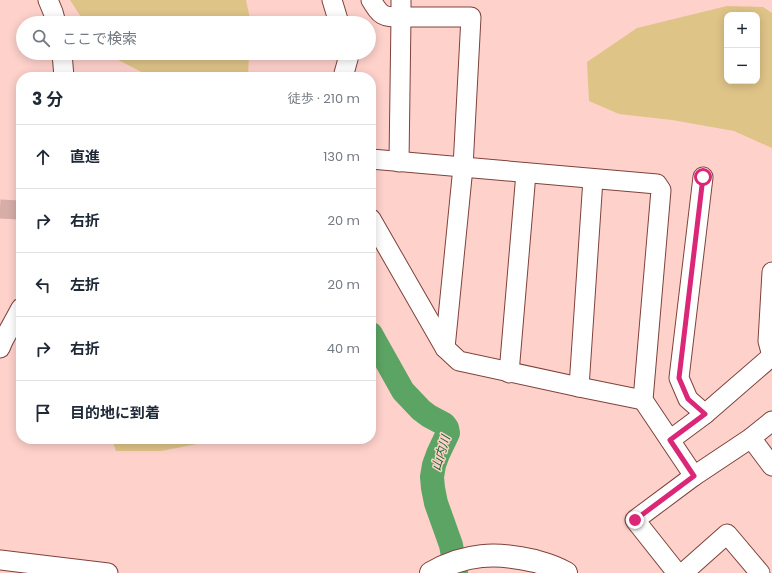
<!DOCTYPE html>
<html lang="ja">
<head>
<meta charset="utf-8">
<style>
	body { margin:0; font-family:Poppins,"Noto Sans JP",sans-serif; background:#f6f6f7; color:#1f2937 }
	.controls { position:absolute; right:12px; top:12px; display:grid; overflow:hidden; border-radius:8px; box-shadow:0 2px 10px #0003 }
	.controls button { width:36px; height:36px; display:grid; place-items:center; padding:0; border:0; border-bottom:1px solid #e0e1e3; background:#fff; color:#1f2937; font:20px sans-serif }
	.stop { position:absolute; width:12px; height:12px; margin:-9px; border:3px solid #db2777; border-radius:50%; background:#fff }
	.stop.end { background:#db2777; border-color:#fff; box-shadow:0 1px 4px #0008 }
	.list { margin:0; padding:0; list-style:none }
	h2 { display:flex; justify-content:space-between; align-items:center; height:52px; margin:0; padding:0 16px; font-size:17px }
	h2 small { font-size:13px; font-weight:400; color:#747a83 }
	.list li { display:grid; grid-template-columns:26px 1fr auto; gap:12px; align-items:center; box-sizing:border-box; height:64px; padding:0 16px; border-top:1px solid #e0e1e3 }
	.list b { display:block; font-size:15px; white-space:nowrap }
	.list em { font-size:13px; font-style:normal; color:#747a83 }
	.icon { flex:none; width:22px; height:22px; fill:none; stroke:currentColor; stroke-width:2; stroke-linecap:round; stroke-linejoin:round }
	.map { position:relative; flex:none; width:772px; height:573px; overflow:hidden }
	.search { position:absolute; background:#fff; box-shadow:0 2px 10px #0003; left:16px; top:16px; width:360px; height:44px; display:flex; align-items:center; gap:10px; box-sizing:border-box; padding:0 14px; border-radius:22px; color:#747a83; font-size:15px }
	.panel { position:absolute; background:#fff; box-shadow:0 2px 10px #0003; left:16px; top:72px; width:360px; height:372px; border-radius:16px }
	.map>svg:first-child { display:block }
</style>
</head>
<body>
<div class="map">
<svg width="772" height="573" viewBox="0 0 772 573">
	<rect width="100%" height="100%" fill="#fed1cb"/>
	<g fill="#dfc488" fill-rule="evenodd">
		<path d="M70 0H246L251 23H85Z"/>
		<path d="M727 6 763 7 772 13V148L734 131 672 120 619 114 589 101 587 62 637 28ZM727 15H757V81H727Z"/>
		<path d="M105 53H249L248 77H151Z"/>
		<path d="M112 439H223L161 451H116Z"/>
	</g>
	<g fill="none" stroke-linecap="round" stroke-linejoin="round">
		<path stroke="#5ba463" stroke-width="24" d="M371 334 403 391 421 410 429 416 444 424 447 428 448 433 438 454 434 465 432 477 433 488 436 503 451 545 456 573"/>
		<path stroke="#d7ada8" stroke-width="19" stroke-dasharray="19 10" stroke-linecap="butt" d="M0 209 21 210"/>
		<defs>
			<g id="minor">
				<path d="M48 0 53 12 56 23"/>
				<path d="M332 0 339 23"/>
				<path d="M371 0C381 16 382 17 401 17V0"/>
				<path d="M62 53 64 77"/>
				<path d="M343 77 348 59 347 53"/>
				<path d="M371 159 657 184 661 190 643 400 694 476"/>
				<path d="M399 162 401 17H471L463 167 445 348"/>
				<path d="M703 177 679 378 688 399 705 414"/>
				<path d="M371 219 445 348 459 361 579 387 643 400"/>
				<path d="M0 348 3 341 21 308"/>
				<path d="M772 356 768 341 772 272"/>
				<path d="M509 373 526 173"/>
				<path d="M579 387 593 179"/>
				<path d="M751 438 772 466"/>
				<path d="M670 440 705 414 772 356"/>
				<path d="M0 560 108 573"/>
				<path d="M677 573 635 520 694 476 751 438 772 421"/>
				<path d="M683 573 727 534 760 573"/>
			</g>
			<path id="major" d="M431 573C465 553 497 552 535 561 546 564 556 567 566 573"/>
		</defs>
		<use href="#minor" stroke="#7f423c" stroke-width="21"/>
		<use href="#major" stroke="#7f423c" stroke-width="24"/>
		<use href="#minor" stroke="#fff" stroke-width="19"/>
		<use href="#major" stroke="#fff" stroke-width="22"/>
	</g>
	<g fill="none" stroke-linecap="round" stroke-linejoin="round">
		<path stroke="#db2777" stroke-width="5" d="M635 520 694 476 670 440 705 414 688 399 679 378 703 177"/>
	</g>
	<g text-anchor="middle" stroke-width="3" stroke-linejoin="round" paint-order="stroke">
		<g font-size="12" font-style="italic" fill="#1b682b" stroke="#fed1cb">
			<text transform="translate(441 453) rotate(-73)" y="4">山内川</text>
		</g>
	</g>
</svg>
<div class="controls">
<button>+</button>
<button>−</button>
</div>
<div class="stop" style="left:703px;top:177px"></div>
<div class="stop end" style="left:635px;top:520px"></div>
<div class="search"><svg class="icon" aria-label="search" viewBox="0 0 24 24"><circle cx="10" cy="10" r="6"/><path d="M15 15l6 6"/></svg>ここで検索</div>
<section class="panel">
<h2>3 分<small>徒歩 · 210 m</small></h2>
<ul class="list">
<li><svg class="icon" aria-label="ahead" viewBox="0 0 24 24"><path d="M12 20V5M6 11l6-6 6 6"/></svg><div><b>直進</b></div><em>130 m</em></li>
<li><svg class="icon" aria-label="right" viewBox="0 0 24 24"><path d="M7 20v-9h11M14 6l5 5-5 5"/></svg><div><b>右折</b></div><em>20 m</em></li>
<li><svg class="icon" aria-label="left" viewBox="0 0 24 24"><path d="M17 20v-9H6M10 6l-5 5 5 5"/></svg><div><b>左折</b></div><em>20 m</em></li>
<li><svg class="icon" aria-label="right" viewBox="0 0 24 24"><path d="M7 20v-9h11M14 6l5 5-5 5"/></svg><div><b>右折</b></div><em>40 m</em></li>
<li><svg class="icon" aria-label="arrive" viewBox="0 0 24 24"><path d="M6 21V4h12l-3 4 3 4H6"/></svg><div><b>目的地に到着</b></div></li>
</ul>
</section>
</div>
</body>
</html>
